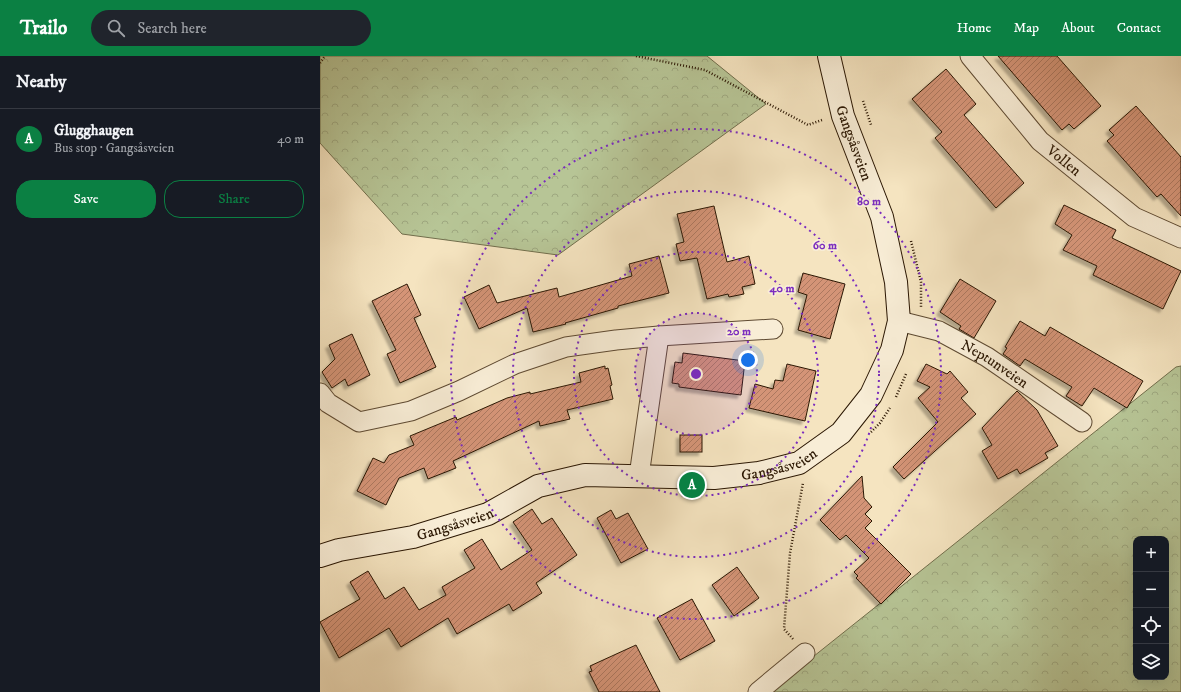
<!DOCTYPE html>
<html lang="en">
<head>
<meta charset="utf-8">
<style>
	body { margin:0; font-family:"IM FELL DW Pica",serif; background:#20242c; color:#f1f3f6 }
	.controls { position:absolute; right:12px; bottom:12px; display:grid; overflow:hidden; border-radius:8px; box-shadow:0 4px 16px #0002 }
	.controls button { width:36px; height:36px; display:grid; place-items:center; padding:0; border:0; border-bottom:1px solid #363941; background:#171b24; color:#f1f3f6; font:20px sans-serif }
	.you { position:absolute; left:428px; top:304px; width:14px; height:14px; margin:-10px; border:3px solid #fff; border-radius:50%; background:#1a73e8; box-shadow:0 0 0 6px #1a73e833 }
	.badge { display:grid; place-items:center; width:26px; height:26px; border-radius:50%; background:#0b8043; color:#fff; font-size:13px; font-weight:700 }
	.pin { position:absolute; translate:-50% -50%; border:2px solid #fff; box-shadow:0 1px 4px #0006 }
	.list { margin:0; padding:0; list-style:none }
	h2 { display:flex; justify-content:space-between; align-items:center; height:52px; margin:0; padding:0 16px; font-size:17px }
	h2 small { font-size:13px; font-weight:400; color:#9ea1a6 }
	.list li { display:grid; grid-template-columns:26px 1fr auto; gap:12px; align-items:center; box-sizing:border-box; height:60px; padding:0 16px; border-top:1px solid #363941 }
	.list b { display:block; font-size:15px; white-space:nowrap }
	.list p { margin:0; font-size:13px; white-space:nowrap; color:#9ea1a6 }
	.list em { font-size:13px; font-style:normal; color:#9ea1a6 }
	.actions { display:flex; gap:8px; padding:12px 16px }
	.actions a { flex:1; padding:9px 0; border:1px solid #0b8043; border-radius:16px; text-align:center; font-size:14px; color:#0b8043 }
	.actions .main { background:#0b8043; color:#fff }
	.icon { flex:none; width:22px; height:22px; fill:none; stroke:currentColor; stroke-width:2; stroke-linecap:round; stroke-linejoin:round }
	.map { position:relative; flex:none; width:861px; height:636px; overflow:hidden }
	header { display:flex; align-items:center; gap:24px; box-sizing:border-box; height:56px; padding:0 20px; background:#0b8043; color:#fff }
	header strong { font-size:19px }
	nav { display:flex; gap:22px; margin-inline-start:auto; font-size:14px }
	.search { width:280px; height:36px; background:#20242c; display:flex; align-items:center; gap:10px; box-sizing:border-box; padding:0 14px; border-radius:22px; color:#9ea1a6; font-size:15px }
	main { display:flex }
	aside { flex:1; background:#171b24 }
	.map>svg:first-child { display:block }
</style>
</head>
<body>
<header>
<strong>Trailo</strong>
<div class="search"><svg class="icon" aria-label="search" viewBox="0 0 24 24"><circle cx="10" cy="10" r="6"/><path d="M15 15l6 6"/></svg>Search here</div>
<nav><a>Home</a><a>Map</a><a>About</a><a>Contact</a></nav>
</header>
<main>
<aside>
<h2>Nearby<small></small></h2>
<ul class="list">
<li><span class="badge">A</span><div><b>Glugghaugen</b><p>Bus stop · Gangsåsveien</p></div><em>40 m</em></li>
</ul>
<div class="actions"><a class="main">Save</a><a>Share</a></div>
</aside>
<div class="map">
<svg width="861" height="636" viewBox="0 0 861 636">
	<defs>
		<pattern id="forest-crowns" width="20" height="18" patternUnits="userSpaceOnUse"><rect width="20" height="18" fill="#b7c596"/><path d="M2 6a3 3 0 1 1 6 0M12 15a3 3 0 1 1 6 0" fill="none" stroke="#9ea880"/></pattern>
		<pattern id="building-hatch" width="6" height="6" patternUnits="userSpaceOnUse"><rect width="6" height="6" fill="#d49477"/><path d="M-1 1l2-2M0 6l6-6M5 7l2-2" fill="none" stroke="#ac785f"/></pattern>
		<filter id="shadow"><feDropShadow dx="-3.5" dy="3.5" stdDeviation="1" flood-color="#0004"/></filter>
	</defs>
	<rect width="100%" height="100%" fill="#f5e4c0"/>
	<filter id="stains"><feTurbulence type="fractalNoise" baseFrequency=".005" numOctaves="4"/><feColorMatrix values="0 0 0 0 .2 0 0 0 0 .09 0 0 0 0 .02 0 0 0 .5 -.17"/></filter>
	<radialGradient id="worn" r=".72"><stop offset=".6" stop-color="#630" stop-opacity="0"/><stop offset="1" stop-color="#630" stop-opacity=".3"/></radialGradient>
	<g fill="url(#forest-crowns)" stroke="#716e4c" fill-rule="evenodd">
		<path d="M0 0H387L446 48 238 199 82 178 0 87Z"/>
		<path d="M861 310V636H449L856 311ZM816 483H846V621H816Z"/>
	</g>
	<g fill="url(#building-hatch)" stroke="#2b1703" filter="url(#shadow)">
		<path d="M678 0H737L781 50 754 73 749 68 742 74Z"/>
		<path d="M626 13 656 48 644 59 704 127 676 152 615 82 622 76 592 43Z"/>
		<path d="M816 50 861 101V160L841 138 837 141 787 85 794 79 789 74Z"/>
		<path d="M744 149 796 174 792 182 861 215 843 253 773 219 777 210 743 194 752 179 735 168Z"/>
		<path d="M394 150 407 206 429 200 435 228 422 231 424 238 409 241 408 238 387 243 377 202 360 205 356 188 364 186 357 158Z"/>
		<path d="M339 200 349 237 298 250V252L245 267 246 268 213 276 207 252 159 273 144 241 169 229 177 247 237 232 239 241 312 220 309 208Z"/>
		<path d="M483 217 525 228 510 283 478 274 487 239 478 236Z"/>
		<path d="M640 223 676 245 654 282 639 273 641 270 620 256Z"/>
		<path d="M87 228 101 259 94 262 116 311 80 327 67 298 76 294 52 245Z"/>
		<path d="M700 265 725 280 730 271 823 325 807 352 774 332 762 350 746 340 752 331 705 303 700 310 683 298 687 292 685 291Z"/>
		<path d="M32 278 50 319 28 330 25 323 12 332 2 316 15 303 9 289Z"/>
		<path d="M363 297 425 305 421 339 359 331V328L352 327 355 306 362 307Z"/>
		<path d="M467 308 496 315 485 365 429 352 435 328 453 333 455 324 463 325Z"/>
		<path d="M606 308 627 318 630 315 648 336 641 342 656 358 584 423 573 411 618 366 598 342 610 331 597 325Z"/>
		<path d="M285 310V313L288 312 292 329 290 330 293 343 247 354 250 363 220 370 219 365 133 405 136 412 108 423 104 412 79 422 66 449 37 435 53 402 64 407 69 399 94 389 90 380 136 361 137 364 187 342 210 336V338L261 326 259 317Z"/>
		<path d="M697 335 717 354 738 390 725 397 728 402 700 418 697 413 678 423 662 395 672 389 662 372Z"/>
		<rect x="360" y="379" width="22" height="17"/>
		<path d="M542 420 544 442 552 451 545 458 552 465 545 472 591 518 561 548 536 522 538 520 534 516 549 502 526 479 520 484 500 464Z"/>
		<path d="M212 453 222 468 232 462 257 499 216 527 222 537 193 555 189 548 137 578 128 562 81 591 69 572 19 602 0 566 40 543 30 526 48 515 65 543 84 531 99 554 126 539 122 531 155 512 144 494 162 483 181 514 212 494 193 466Z"/>
		<path d="M291 454 296 463 308 457 328 493 301 507 277 462Z"/>
		<path d="M417 511 439 542 414 560 392 529Z"/>
		<path d="M372 543 395 585 360 604 337 562Z"/>
		<path d="M316 589 340 636H279L269 616 272 615 270 610Z"/>
	</g>
	<g fill="none" stroke-linecap="round" stroke-linejoin="round">
		<defs>
			<g id="street">
				<path id="s1" d="M650 0 720 85 814 161 861 182"/>
				<path id="s2" d="M579 265 619 275 667 301 762 366"/>
				<path d="M339 280 453 273"/>
				<path d="M0 337 8 347 39 366 91 355 139 335 195 308 246 291 296 284 339 280 319 420"/>
				<path d="M438 636 485 597"/>
			</g>
			<g id="secondary">
				<path id="s3" d="M0 500 19 494 93 481 168 458 218 430 265 419 394 422 439 417 479 407 521 377 551 339 572 294 579 265 576 226 562 161 523 60 509 0"/>
			</g>
		</defs>
		<use href="#street" stroke="#5e4a32" stroke-width="21"/>
		<use href="#secondary" stroke="#2b1703" stroke-width="24"/>
		<g stroke="#2b1703" stroke-width="2.5" stroke-dasharray="1 2" stroke-linecap="butt">
			<path d="M316 0 385 14 488 69 502 64"/>
			<path d="M0 7 5 0"/>
			<path d="M543 45 551 69"/>
			<path d="M591 185 601 226V251"/>
			<path d="M576 341 586 318"/>
			<path d="M551 376 560 367 570 352"/>
			<path d="M473 583 464 573 470 497 483 427"/>
		</g>
		<use href="#street" stroke="#f8edd6" stroke-width="19"/>
		<use href="#secondary" stroke="#f8edd6" stroke-width="22"/>
	</g>
	<circle cx="376" cy="318" r="61" fill="#7b2cbf" fill-opacity=".12"/>
	<g fill="none" stroke="#7b2cbf" stroke-width="2" stroke-dasharray="2 4">
		<circle cx="376" cy="318" r="61"/>
		<circle cx="376" cy="318" r="122"/>
		<circle cx="376" cy="318" r="183"/>
		<circle cx="376" cy="318" r="245"/>
	</g>
	<g text-anchor="middle" stroke-width="3.5" stroke-linejoin="round" paint-order="stroke">
		<g font-size="15" fill="#2b1703" stroke="#f8edd6">
			<text transform="translate(534 87) rotate(70)" y="5">Gangsåsveien</text>
			<text dy="5" stroke="none"><textPath href="#s1" startOffset="141">Vollen</textPath></text>
			<text dy="5" stroke="none"><textPath href="#s2" startOffset="106">Neptunveien</textPath></text>
			<text dy="5" stroke="none"><textPath href="#s3" startOffset="475">Gangsåsveien</textPath></text>
			<text dy="5" stroke="none"><textPath href="#s3" startOffset="139">Gangsåsveien</textPath></text>
		</g>
	</g>
	<circle cx="376" cy="318" r="6" fill="#7b2cbf" stroke="#f8edd6" stroke-width="2"/>
	<g font-size="12" text-anchor="middle" font-weight="bold" fill="#7b2cbf" stroke="#f8edd6" stroke-width="3.5" stroke-linejoin="round" paint-order="stroke">
		<text x="549" y="149">80 m</text>
		<text x="505" y="193">60 m</text>
		<text x="462" y="236">40 m</text>
		<text x="419" y="279">20 m</text>
	</g>
	<rect width="100%" height="100%" filter="url(#stains)"/>
	<rect width="100%" height="100%" fill="url(#worn)"/>
</svg>
<div class="controls">
<button>+</button>
<button>−</button>
<button><svg class="icon" aria-label="locate" viewBox="0 0 24 24"><circle cx="12" cy="12" r="6"/><path d="M12 2v4M12 18v4M2 12h4M18 12h4"/></svg></button>
<button><svg class="icon" aria-label="layers" viewBox="0 0 24 24"><path d="M12 4l9 5-9 5-9-5zM3 14l9 5 9-5"/></svg></button>
</div>
<div class="you"></div>
<div class="pin badge" style="left:372px;top:429px">A</div>
</div>
</main>
</body>
</html>
